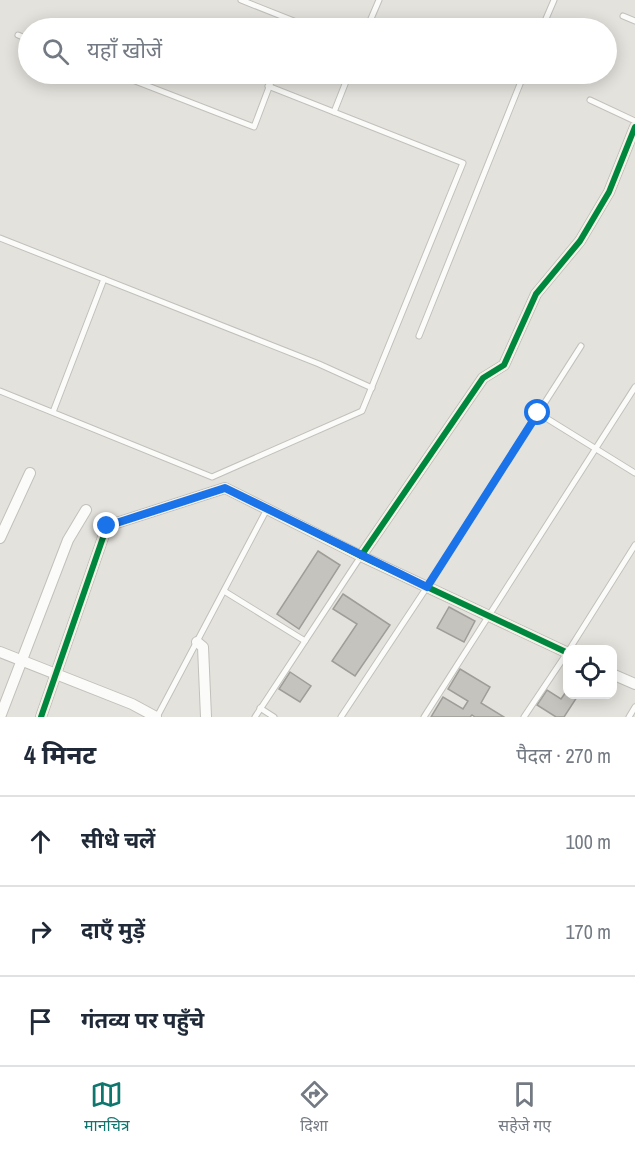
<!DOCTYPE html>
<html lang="hi">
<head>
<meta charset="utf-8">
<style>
	body { margin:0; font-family:"Archivo Narrow","Noto Sans Devanagari",sans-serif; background:#f6f6f7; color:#1f2937 }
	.controls { position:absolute; right:18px; bottom:18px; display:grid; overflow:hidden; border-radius:12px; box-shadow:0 3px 15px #0003 }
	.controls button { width:54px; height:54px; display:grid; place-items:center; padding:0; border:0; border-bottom:2px solid #e0e1e3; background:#fff; color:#1f2937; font:30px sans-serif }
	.stop { position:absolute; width:18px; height:18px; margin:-14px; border:4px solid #1a73e8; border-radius:50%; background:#fff }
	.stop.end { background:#1a73e8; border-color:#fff; box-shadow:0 2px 6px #0008 }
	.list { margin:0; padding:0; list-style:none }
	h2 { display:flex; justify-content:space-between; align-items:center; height:78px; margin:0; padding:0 24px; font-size:26px }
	h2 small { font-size:20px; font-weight:400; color:#747a83 }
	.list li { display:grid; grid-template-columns:39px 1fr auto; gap:18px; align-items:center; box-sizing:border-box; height:90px; padding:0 24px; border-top:2px solid #e0e1e3 }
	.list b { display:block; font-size:22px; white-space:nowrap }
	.list em { font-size:20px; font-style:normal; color:#747a83 }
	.icon { flex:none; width:33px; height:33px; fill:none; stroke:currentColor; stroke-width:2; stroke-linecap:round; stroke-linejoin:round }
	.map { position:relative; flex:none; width:635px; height:717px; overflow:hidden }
	.search { position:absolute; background:#fff; box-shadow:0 3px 15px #0003; left:18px; right:18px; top:18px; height:66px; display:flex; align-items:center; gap:15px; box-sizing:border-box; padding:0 21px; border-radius:33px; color:#747a83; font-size:22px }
	.sheet { height:348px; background:#fff }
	nav { display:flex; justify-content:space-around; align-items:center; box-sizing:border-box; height:84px; border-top:2px solid #e0e1e3; background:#fff; font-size:16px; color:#747a83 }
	nav a { display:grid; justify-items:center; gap:3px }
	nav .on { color:#0f766e }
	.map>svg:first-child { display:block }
</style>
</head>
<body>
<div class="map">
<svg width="635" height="717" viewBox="0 0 635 717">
	<rect width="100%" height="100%" fill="#e4e2dc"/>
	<g fill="#c5c3be" stroke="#9f9d98" stroke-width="1.5">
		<path d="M318 551 340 565 299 629 277 614Z"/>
		<path d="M343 594 390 625 355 676 332 661 357 624 333 609Z"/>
		<path d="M449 607 475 621 464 642 437 628Z"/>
		<path d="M460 669 490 687 481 703 504 717H475L472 715 470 717H431L443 697 463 709 468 701 448 689Z"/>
		<path d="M290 672 311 686 300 702 279 689Z"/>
		<path d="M568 689V694H579L564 717H556L537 705 547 690 561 699Z"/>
	</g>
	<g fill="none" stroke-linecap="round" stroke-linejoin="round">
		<defs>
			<g id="lane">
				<path d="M241 0 294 21 292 28"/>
				<path d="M623 16 635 21"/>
				<path d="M367 28 379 0"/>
				<path d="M542 28 554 0"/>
				<path d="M18 35 28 39"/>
				<path d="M117 74 254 127 274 74"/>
				<path d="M590 100 635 121"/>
				<path d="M334 112 349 74"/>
				<path d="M0 238 319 364 372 388"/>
				<path d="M419 336 524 74"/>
				<path d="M0 391 212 477 362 411 463 163 268 86"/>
				<path d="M53 412 104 279"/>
				<path d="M538 413 635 473"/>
				<path d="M224 591 305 641"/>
				<path d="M569 650 635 545"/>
				<path d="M260 708 274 717"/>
				<path d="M157 717 267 509"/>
				<path d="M255 717 361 556"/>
				<path d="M341 717 427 587 581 346"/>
				<path d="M424 717 635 387"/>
				<path d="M524 717 567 653"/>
				<path d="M629 717 635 707"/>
			</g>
			<g id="street">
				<path d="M0 538 30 473"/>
				<path d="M361 556 483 378 504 365 536 294 580 241 609 192 635 127"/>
				<path d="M197 642 203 647 206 717"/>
				<path d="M0 652 132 704 156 717"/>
				<path d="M612 674 635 684"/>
				<path d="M0 717 68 540 86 510"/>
				<path d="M41 717 107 526 225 488 361 556 568 653"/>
			</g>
		</defs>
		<use href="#lane" stroke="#c2c0bb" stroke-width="7"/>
		<use href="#street" stroke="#c2c0bb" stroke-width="12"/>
		<use href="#lane" stroke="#fbfbfa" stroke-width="5"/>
		<use href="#street" stroke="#fbfbfa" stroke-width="10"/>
		<defs>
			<g id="cycleway">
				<path d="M361 556 483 378 504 365 536 294 580 241 609 192 635 127"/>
				<path d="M41 717 107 526 225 488 361 556 568 653"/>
			</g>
		</defs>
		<use href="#cycleway" stroke="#f4f1e6" stroke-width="10"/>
		<use href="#cycleway" stroke="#00873e" stroke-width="6"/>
	</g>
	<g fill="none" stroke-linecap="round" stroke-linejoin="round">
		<path stroke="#1a73e8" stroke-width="8" d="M107 526 225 488 427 587 538 413"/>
	</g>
</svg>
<div class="controls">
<button><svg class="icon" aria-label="locate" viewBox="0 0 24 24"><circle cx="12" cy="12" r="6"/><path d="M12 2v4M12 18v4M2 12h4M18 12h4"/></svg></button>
</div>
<div class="stop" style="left:538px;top:413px"></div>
<div class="stop end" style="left:107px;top:526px"></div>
<div class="search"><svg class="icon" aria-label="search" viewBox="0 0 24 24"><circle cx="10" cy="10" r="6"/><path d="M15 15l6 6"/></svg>यहाँ खोजें</div>
</div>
<section class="sheet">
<h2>4 मिनट<small>पैदल · 270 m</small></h2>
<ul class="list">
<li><svg class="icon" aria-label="ahead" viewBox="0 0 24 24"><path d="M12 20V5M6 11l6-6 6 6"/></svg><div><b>सीधे चलें</b></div><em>100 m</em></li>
<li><svg class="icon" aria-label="right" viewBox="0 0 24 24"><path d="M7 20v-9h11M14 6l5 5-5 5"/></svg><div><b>दाएँ मुड़ें</b></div><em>170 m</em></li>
<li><svg class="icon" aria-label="arrive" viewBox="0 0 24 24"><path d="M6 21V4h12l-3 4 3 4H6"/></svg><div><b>गंतव्य पर पहुँचे</b></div></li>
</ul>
</section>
<nav>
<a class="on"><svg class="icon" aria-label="map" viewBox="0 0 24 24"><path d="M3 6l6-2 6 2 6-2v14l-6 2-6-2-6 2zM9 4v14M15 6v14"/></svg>मानचित्र</a>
<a><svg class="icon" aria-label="directions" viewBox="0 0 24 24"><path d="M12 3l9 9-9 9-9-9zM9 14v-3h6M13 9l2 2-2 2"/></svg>दिशा</a>
<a><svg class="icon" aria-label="saved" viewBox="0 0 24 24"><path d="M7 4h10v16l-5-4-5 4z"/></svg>सहेजे गए</a>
</nav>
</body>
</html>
